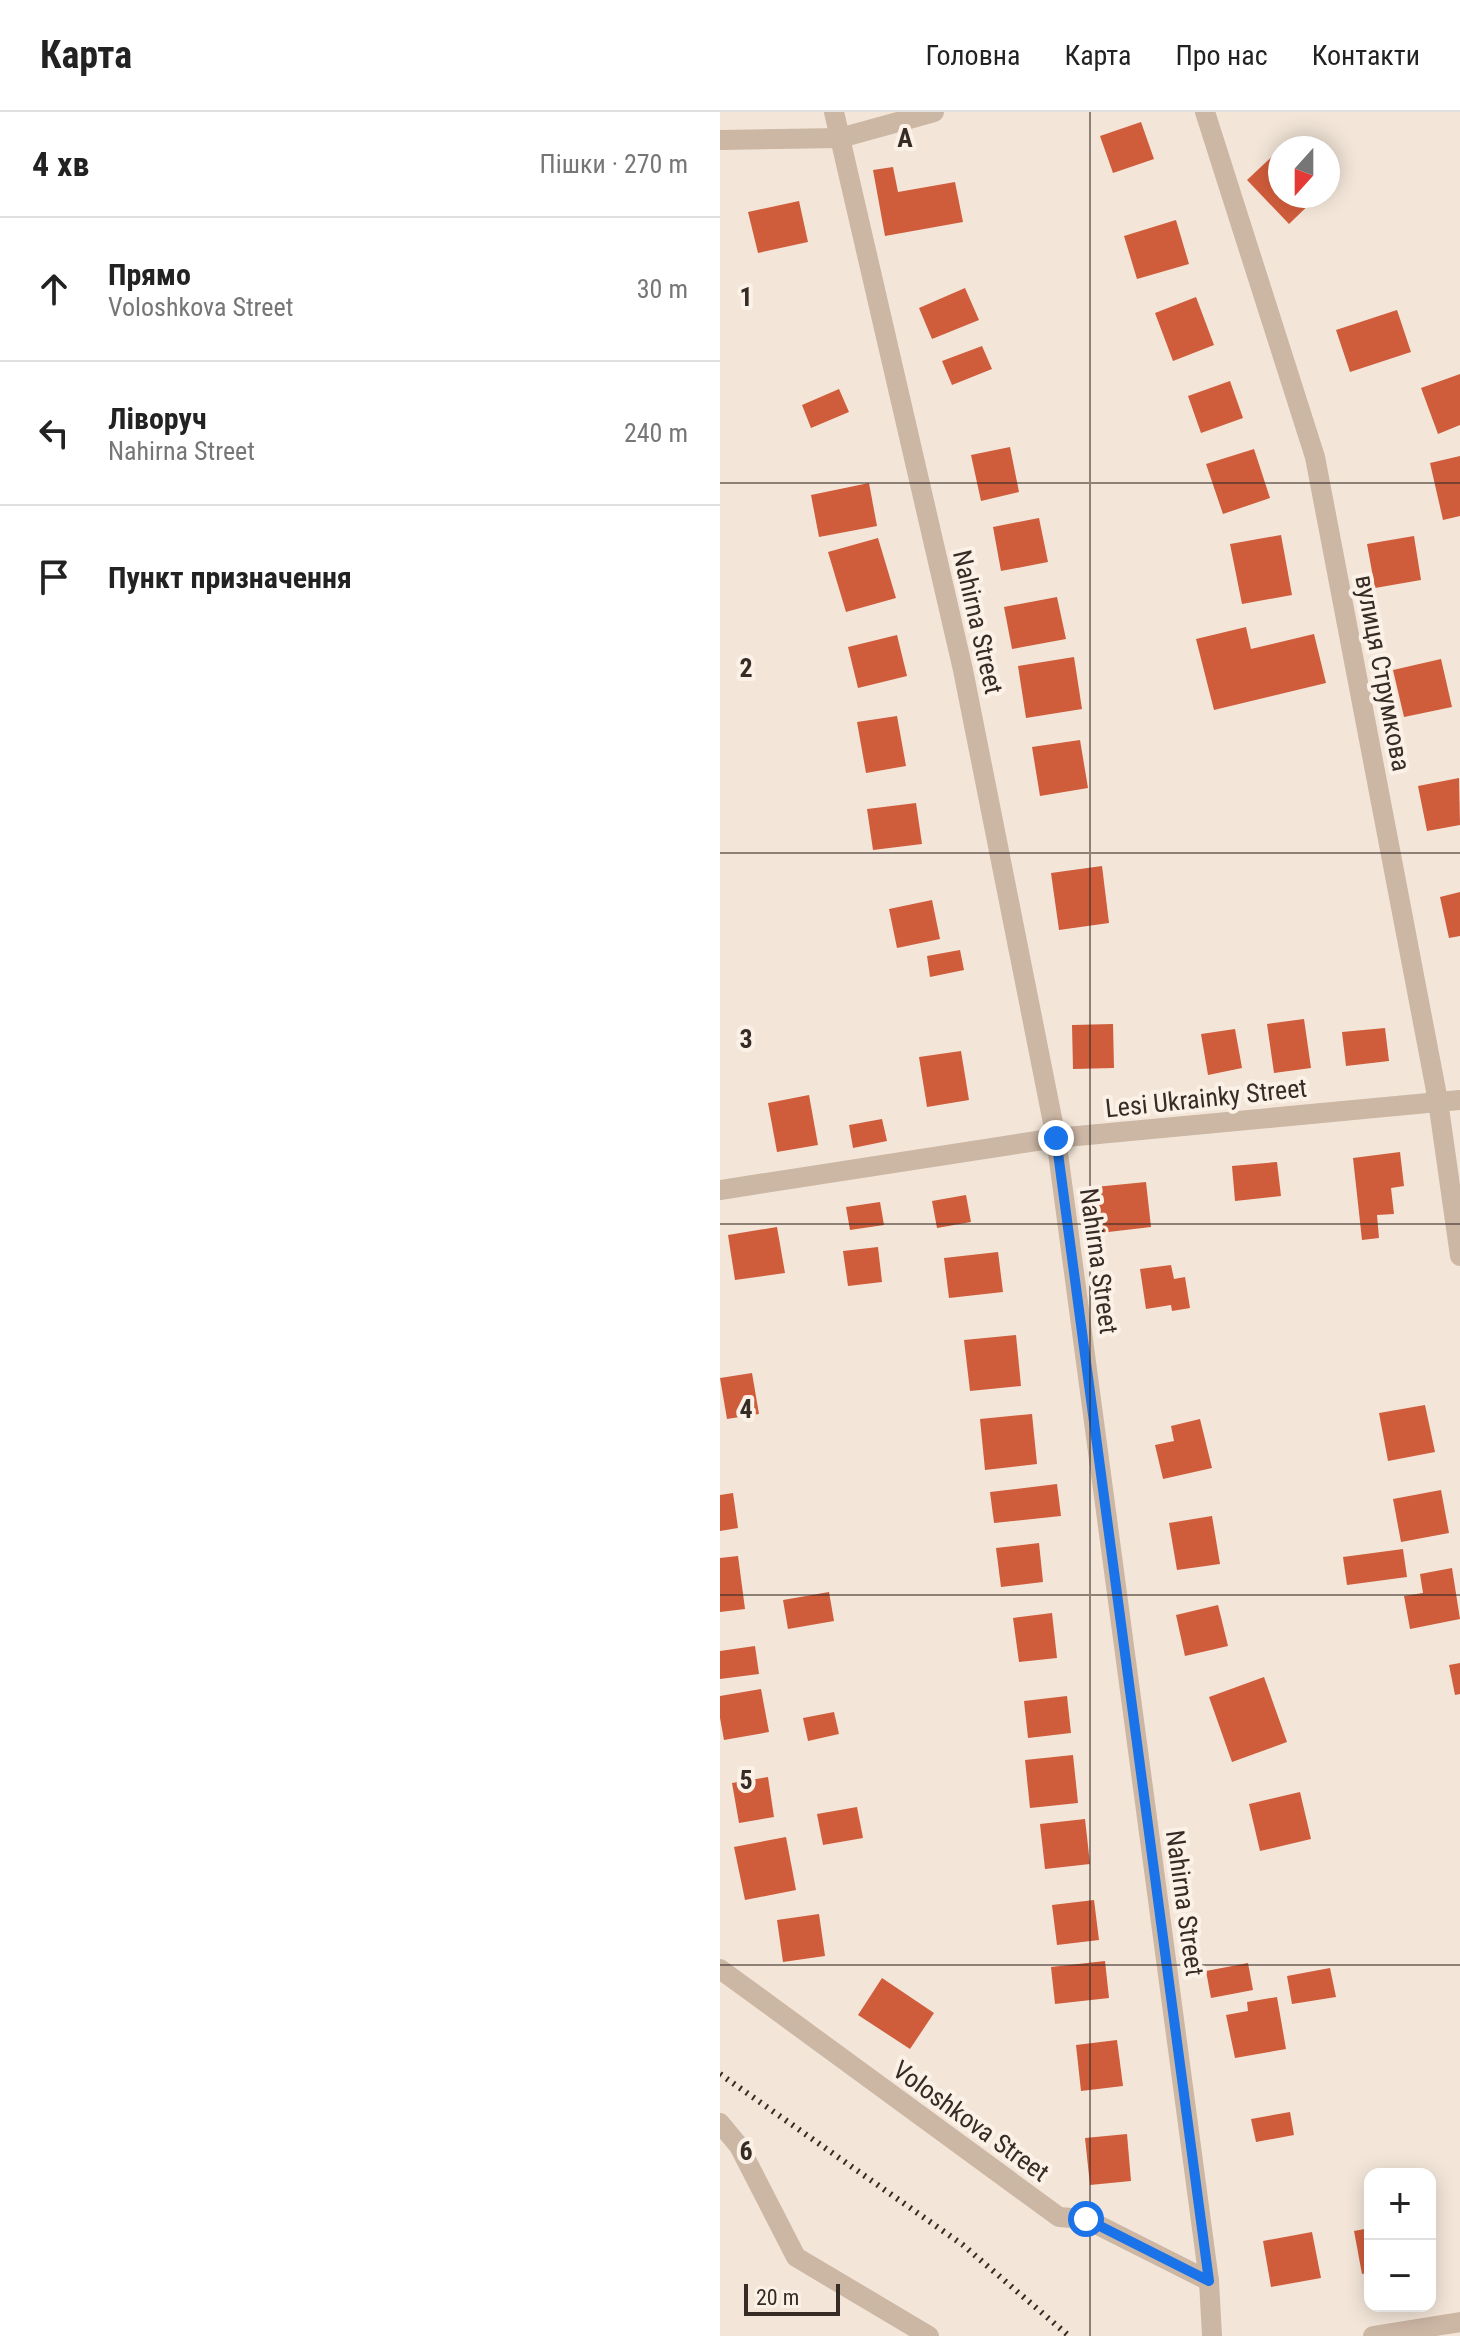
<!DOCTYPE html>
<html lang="uk">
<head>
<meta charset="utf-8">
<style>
	body { margin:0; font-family:"Roboto Condensed",sans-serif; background:#f2f2f2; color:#222 }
	.controls { position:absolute; right:24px; bottom:24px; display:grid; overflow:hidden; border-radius:16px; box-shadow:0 4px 20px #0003 }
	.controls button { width:72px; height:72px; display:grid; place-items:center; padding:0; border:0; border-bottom:2px solid #e0e0e0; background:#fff; color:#222; font:40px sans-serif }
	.compass { position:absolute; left:548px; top:24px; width:72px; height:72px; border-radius:50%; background:#fff; box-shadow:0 4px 20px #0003; rotate:201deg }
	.scale { position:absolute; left:24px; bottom:20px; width:96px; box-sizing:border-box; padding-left:8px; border:4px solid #372b26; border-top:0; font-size:22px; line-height:28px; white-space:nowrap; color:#372b26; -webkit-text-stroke:6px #fbf1e6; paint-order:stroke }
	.stop { position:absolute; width:24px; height:24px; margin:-18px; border:6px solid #1a73e8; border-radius:50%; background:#fff }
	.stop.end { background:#1a73e8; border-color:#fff; box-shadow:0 2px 8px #0008 }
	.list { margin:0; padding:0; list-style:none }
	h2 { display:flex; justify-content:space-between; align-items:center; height:104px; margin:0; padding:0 32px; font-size:34px }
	h2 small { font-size:26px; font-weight:400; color:#767676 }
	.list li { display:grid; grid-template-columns:52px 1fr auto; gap:24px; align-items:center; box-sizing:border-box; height:144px; padding:0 32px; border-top:2px solid #e0e0e0 }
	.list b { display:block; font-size:30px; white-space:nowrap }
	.list p { margin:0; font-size:26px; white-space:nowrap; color:#767676 }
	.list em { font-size:26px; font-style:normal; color:#767676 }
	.icon { flex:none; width:44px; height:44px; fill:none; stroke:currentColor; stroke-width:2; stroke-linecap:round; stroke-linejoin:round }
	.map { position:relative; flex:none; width:740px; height:2224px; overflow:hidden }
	header { display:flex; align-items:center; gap:48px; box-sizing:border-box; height:112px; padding:0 40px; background:#fff; border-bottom:2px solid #e0e0e0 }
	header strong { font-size:38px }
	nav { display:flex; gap:44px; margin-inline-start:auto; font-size:28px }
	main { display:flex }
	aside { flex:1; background:#fff }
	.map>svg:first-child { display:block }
</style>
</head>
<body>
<header>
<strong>Карта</strong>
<nav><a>Головна</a><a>Карта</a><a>Про нас</a><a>Контакти</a></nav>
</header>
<main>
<aside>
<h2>4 хв<small>Пішки · 270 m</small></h2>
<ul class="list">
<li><svg class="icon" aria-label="ahead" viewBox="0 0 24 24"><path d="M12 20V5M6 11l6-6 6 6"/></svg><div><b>Прямо</b><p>Voloshkova Street</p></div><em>30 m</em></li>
<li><svg class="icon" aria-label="left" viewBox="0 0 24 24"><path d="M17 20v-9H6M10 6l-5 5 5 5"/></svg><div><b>Ліворуч</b><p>Nahirna Street</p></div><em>240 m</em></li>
<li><svg class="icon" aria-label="arrive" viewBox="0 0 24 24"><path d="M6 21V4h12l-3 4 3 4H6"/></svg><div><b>Пункт призначення</b></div></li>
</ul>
</aside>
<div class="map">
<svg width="740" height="2224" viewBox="0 0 740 2224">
	<rect width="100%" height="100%" fill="#f3e6d9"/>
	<g fill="#cf5c3b">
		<path d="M421 10 434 47 393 61 380 24Z"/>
		<path d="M560 37V84H598L569 112 527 68Z"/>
		<path d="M173 55 178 80 235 70 243 110 165 124 153 58Z"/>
		<path d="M79 89 88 130 38 141 28 100Z"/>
		<path d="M456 108 469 152 417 167 404 124Z"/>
		<path d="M245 176 259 208 212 227 199 196Z"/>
		<path d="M476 185 494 233 453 249 435 201Z"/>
		<path d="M677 198 691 240 630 260 616 218Z"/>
		<path d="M262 234 272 257 232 273 222 249Z"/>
		<path d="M740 262V313L718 322 701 276Z"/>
		<path d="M510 269 523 306 481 321 468 284Z"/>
		<path d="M119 277 129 300 91 316 82 293Z"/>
		<path d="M290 335 299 380 261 389 251 343Z"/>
		<path d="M534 337 550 386 503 402 486 352Z"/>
		<path d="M740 344V404L723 408 710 351Z"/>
		<path d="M149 371 157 414 99 425 91 383Z"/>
		<path d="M319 406 328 450 281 459 273 415Z"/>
		<path d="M561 423 572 483 522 492 510 432Z"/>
		<path d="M694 424 701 468 655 476 647 432Z"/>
		<path d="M158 426 176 486 126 500 108 440Z"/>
		<path d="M337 485 346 527 292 537 284 495Z"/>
		<path d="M526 515 531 537 594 522 606 571 494 598 476 527Z"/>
		<path d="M177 523 187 564 138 576 128 535Z"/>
		<path d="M354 545 362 597 306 606 298 554Z"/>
		<path d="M721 547 732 595 684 605 673 558Z"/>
		<path d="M177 604 186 654 146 661 137 610Z"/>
		<path d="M360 628 368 676 320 684 312 635Z"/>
		<path d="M739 666 740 713 707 719 698 674Z"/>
		<path d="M196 691 202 732 153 738 147 697Z"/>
		<path d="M382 754 389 811 339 818 331 761Z"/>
		<path d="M740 780V824L729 826 720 785Z"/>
		<path d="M212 788 220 827 177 836 169 797Z"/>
		<path d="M240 838 244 858 210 865 207 844Z"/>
		<path d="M584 907 591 956 554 961 547 912Z"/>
		<path d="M393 912 394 956 353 957 352 913Z"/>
		<path d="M665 916 669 949 626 954 622 920Z"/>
		<path d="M515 917 522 956 488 963 481 922Z"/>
		<path d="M241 939 249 988 207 995 199 945Z"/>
		<path d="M89 983 98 1033 57 1040 48 991Z"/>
		<path d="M162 1007 167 1029 133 1036 129 1013Z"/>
		<path d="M680 1040 684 1074 671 1076 674 1102 657 1103 659 1126 642 1128 633 1046Z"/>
		<path d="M557 1050 561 1084 515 1089 512 1054Z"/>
		<path d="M426 1070 431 1115 380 1121 375 1075Z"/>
		<path d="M246 1083 251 1110 217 1116 212 1089Z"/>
		<path d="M160 1090 164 1113 130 1118 126 1095Z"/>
		<path d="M57 1115 65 1161 15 1168 8 1123Z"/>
		<path d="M158 1135 162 1170 128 1174 123 1139Z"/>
		<path d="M278 1140 283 1180 229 1186 224 1146Z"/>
		<path d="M451 1153 454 1167 465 1165 470 1196 452 1199 451 1193 426 1197 420 1157Z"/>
		<path d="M296 1223 301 1274 250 1279 244 1228Z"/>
		<path d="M32 1261 39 1302 7 1307 0 1266Z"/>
		<path d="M705 1293 715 1340 668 1349 659 1301Z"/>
		<path d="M312 1302 317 1352 265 1358 260 1307Z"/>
		<path d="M480 1307 492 1356 443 1367 435 1333 454 1329 451 1314Z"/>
		<path d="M337 1372 341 1404 274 1411 270 1380Z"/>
		<path d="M721 1378 729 1421 681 1430 673 1387Z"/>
		<path d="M13 1381 18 1416 0 1419V1383Z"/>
		<path d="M492 1404 500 1452 457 1458 449 1411Z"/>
		<path d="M319 1431 323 1470 281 1475 276 1436Z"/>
		<path d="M683 1437 687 1465 627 1473 623 1445Z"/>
		<path d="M18 1444 25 1497 0 1500V1446Z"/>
		<path d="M732 1456 740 1507 690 1517 684 1484 703 1481 700 1462Z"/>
		<path d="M109 1480 114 1509 68 1517 63 1488Z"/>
		<path d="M498 1493 508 1534 465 1544 456 1503Z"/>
		<path d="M332 1501 337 1546 299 1550 293 1506Z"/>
		<path d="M35 1534 39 1562 0 1567V1539Z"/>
		<path d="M740 1551V1582L735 1583 729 1553Z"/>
		<path d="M544 1565 567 1630 512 1650 489 1585Z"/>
		<path d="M41 1577 49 1620 4 1628 0 1606V1584Z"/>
		<path d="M347 1584 351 1621 308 1626 304 1589Z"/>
		<path d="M114 1600 119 1622 88 1629 83 1606Z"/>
		<path d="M353 1643 358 1691 310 1696 305 1648Z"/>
		<path d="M48 1665 54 1705 19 1711 12 1671Z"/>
		<path d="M580 1680 591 1727 540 1739 529 1692Z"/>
		<path d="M137 1695 143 1726 103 1733 97 1702Z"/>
		<path d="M365 1707 370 1752 325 1757 320 1712Z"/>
		<path d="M66 1725 76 1778 25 1788 14 1735Z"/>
		<path d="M374 1788 379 1828 337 1833 332 1793Z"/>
		<path d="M99 1802 105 1844 63 1850 57 1808Z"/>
		<path d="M385 1849 389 1886 335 1892 331 1855Z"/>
		<path d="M528 1851 533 1878 491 1886 486 1859Z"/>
		<path d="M610 1856 616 1885 572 1892 567 1864Z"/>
		<path d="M162 1866 214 1901 190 1937 138 1903Z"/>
		<path d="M557 1885 566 1937 515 1946 506 1903 528 1899 527 1890Z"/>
		<path d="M397 1928 403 1974 361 1979 356 1933Z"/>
		<path d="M570 2000 574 2023 536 2030 531 2007Z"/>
		<path d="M407 2022 411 2069 370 2073 365 2026Z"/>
		<path d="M650 2116V2160L642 2162 634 2119Z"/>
		<path d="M592 2120 601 2166 551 2175 543 2129Z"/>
	</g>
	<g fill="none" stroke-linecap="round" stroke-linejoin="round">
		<g stroke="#ccb6a4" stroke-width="20">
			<path d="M114 0 243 558 336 1026 489 2169 492 2224"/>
			<path d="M485 0 595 345 718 989 740 1144"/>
			<path d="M0 28 120 26 214 0"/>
			<path d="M0 1078 336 1026 740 988"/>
			<path d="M0 1857 339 2105 366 2107 489 2169"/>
			<path d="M0 2011 19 2034 76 2145 209 2224"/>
			<path d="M653 2224 740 2210"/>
		</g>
		<path stroke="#372b26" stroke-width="6" stroke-dasharray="2 6" stroke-linecap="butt" d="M0 1962 243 2133 349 2224"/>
	</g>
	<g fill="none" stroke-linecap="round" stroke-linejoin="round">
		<path stroke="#1a73e8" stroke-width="10" d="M336 1026 489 2169 366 2107"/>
	</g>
	<path fill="none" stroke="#372b26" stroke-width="2" stroke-opacity="0.55" d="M370 0V2224M0 371H740M0 741H740M0 1112H740M0 1483H740M0 1853H740"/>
	<g text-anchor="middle" stroke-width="8" stroke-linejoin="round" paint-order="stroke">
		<g font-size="26" fill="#372b26" stroke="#fbf1e6">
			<text transform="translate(258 510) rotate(77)" y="9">Nahirna Street</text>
			<text transform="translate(663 561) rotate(79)" y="9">вулиця Струмкова</text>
			<text transform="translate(486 986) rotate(-6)" y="9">Lesi Ukrainky Street</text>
			<text transform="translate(379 1149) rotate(82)" y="9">Nahirna Street</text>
			<text transform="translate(465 1791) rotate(82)" y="9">Nahirna Street</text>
			<text transform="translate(251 2009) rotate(36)" y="9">Voloshkova Street</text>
		</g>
	</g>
	<g font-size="26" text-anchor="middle" font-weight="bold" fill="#372b26" stroke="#fbf1e6" stroke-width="8" stroke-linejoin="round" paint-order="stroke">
		<text x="185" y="35">A</text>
		<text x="26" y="194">1</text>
		<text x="26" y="565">2</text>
		<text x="26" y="936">3</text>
		<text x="26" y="1306">4</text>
		<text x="26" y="1677">5</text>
		<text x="26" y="2048">6</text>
	</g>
</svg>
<div class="controls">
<button>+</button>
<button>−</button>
</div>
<svg class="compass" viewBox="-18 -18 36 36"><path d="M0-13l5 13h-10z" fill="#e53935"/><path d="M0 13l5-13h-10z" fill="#767676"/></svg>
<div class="scale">20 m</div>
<div class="stop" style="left:366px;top:2107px"></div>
<div class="stop end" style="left:336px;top:1026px"></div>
</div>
</main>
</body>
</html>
